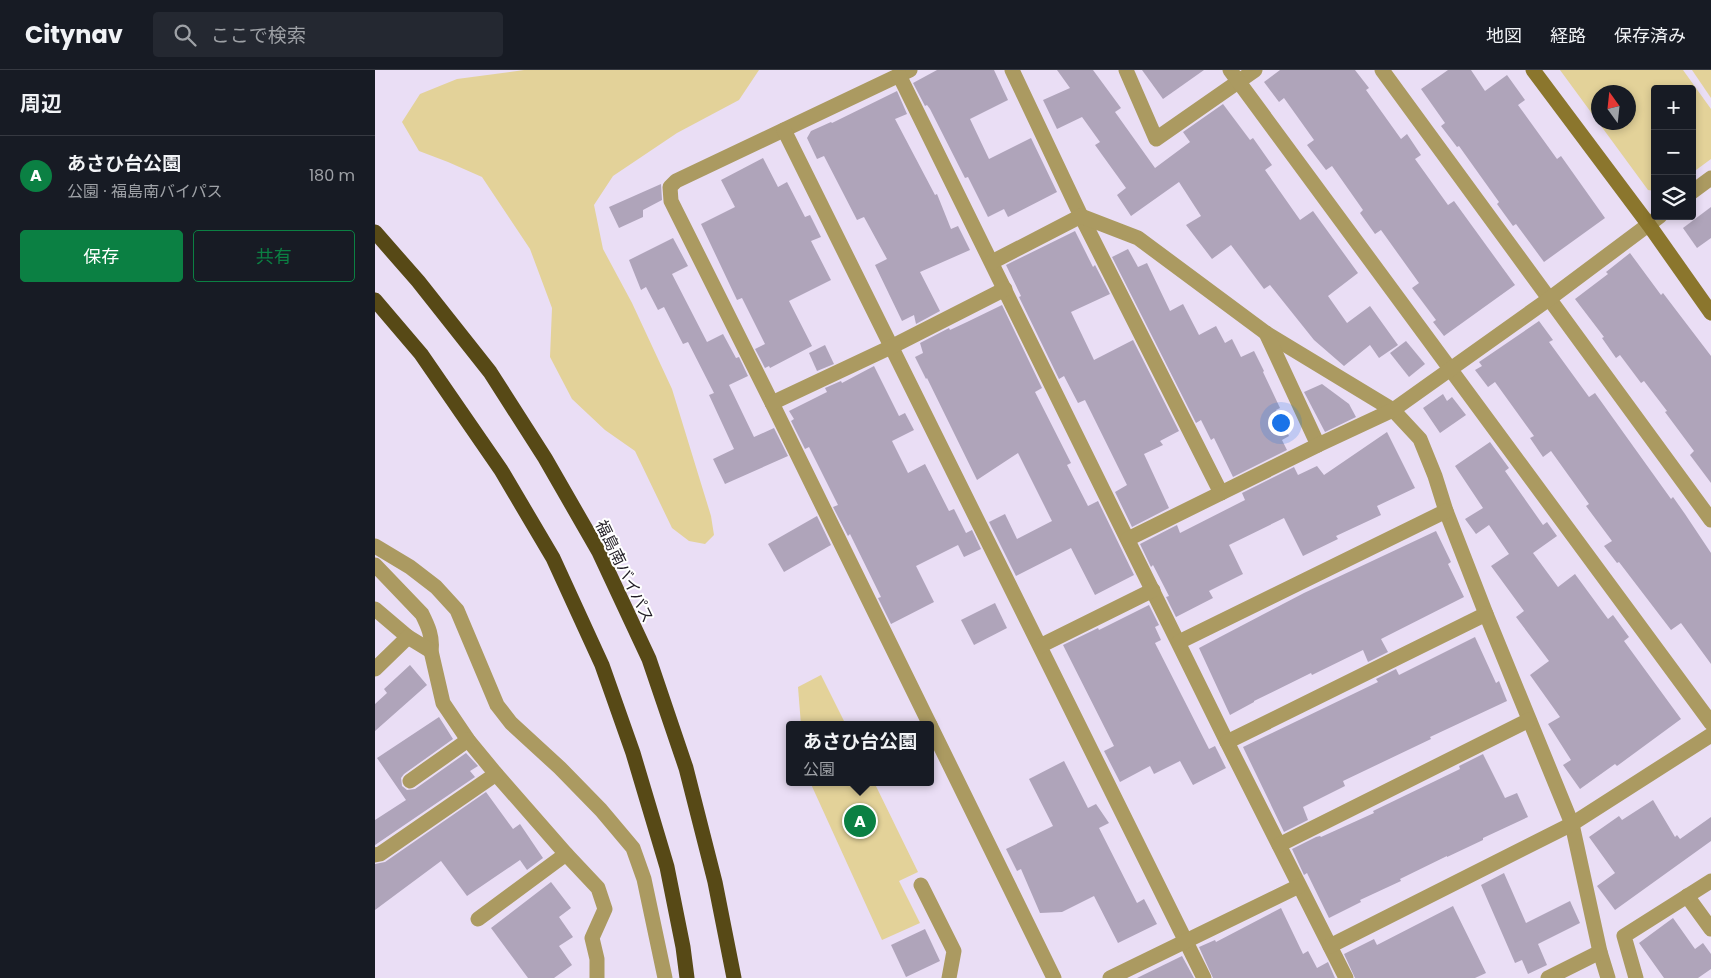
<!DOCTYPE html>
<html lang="ja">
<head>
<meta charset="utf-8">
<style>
	body { margin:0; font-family:Poppins,"Noto Sans JP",sans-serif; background:#242831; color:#f1f3f6 }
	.controls { position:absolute; right:15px; top:15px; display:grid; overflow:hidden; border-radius:5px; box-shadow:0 2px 8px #0003 }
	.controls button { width:45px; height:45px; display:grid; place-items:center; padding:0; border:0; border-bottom:1px solid #363941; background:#171b24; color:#f1f3f6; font:25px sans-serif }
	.compass { position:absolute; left:1216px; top:15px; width:45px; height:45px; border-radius:50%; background:#171b24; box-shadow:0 2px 8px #0003; rotate:345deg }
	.you { position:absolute; left:905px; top:352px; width:18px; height:18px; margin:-12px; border:4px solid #fff; border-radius:50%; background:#1a73e8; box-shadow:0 0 0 8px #1a73e833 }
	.badge { display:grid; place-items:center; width:32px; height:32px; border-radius:50%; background:#0b8043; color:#fff; font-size:16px; font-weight:700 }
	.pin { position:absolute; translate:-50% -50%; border:2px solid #fff; box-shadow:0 1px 5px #0006 }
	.popup { position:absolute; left:411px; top:651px; width:148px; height:65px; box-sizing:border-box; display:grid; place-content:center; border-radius:5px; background:#171b24; filter:drop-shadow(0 1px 4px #0005); font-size:16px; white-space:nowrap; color:#9ea1a6 }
	.popup b { font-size:19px; color:#f1f3f6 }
	.popup::after { content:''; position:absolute; left:50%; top:100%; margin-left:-10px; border:10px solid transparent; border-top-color:#171b24 }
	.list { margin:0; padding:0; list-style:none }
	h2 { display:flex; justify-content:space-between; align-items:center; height:65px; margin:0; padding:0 20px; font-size:21px }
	h2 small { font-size:16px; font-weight:400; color:#9ea1a6 }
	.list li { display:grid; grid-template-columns:32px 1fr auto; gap:15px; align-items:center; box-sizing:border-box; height:80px; padding:0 20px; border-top:1px solid #363941 }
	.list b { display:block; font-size:19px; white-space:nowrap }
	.list p { margin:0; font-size:16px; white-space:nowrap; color:#9ea1a6 }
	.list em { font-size:16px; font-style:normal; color:#9ea1a6 }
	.actions { display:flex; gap:10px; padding:15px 20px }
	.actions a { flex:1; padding:11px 0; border:1px solid #0b8043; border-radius:5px; text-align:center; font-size:18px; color:#0b8043 }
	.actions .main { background:#0b8043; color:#fff }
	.icon { flex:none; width:28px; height:28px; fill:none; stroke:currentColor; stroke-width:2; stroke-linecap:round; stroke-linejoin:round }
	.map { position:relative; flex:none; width:1336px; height:908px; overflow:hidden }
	header { display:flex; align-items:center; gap:30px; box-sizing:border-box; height:70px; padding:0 25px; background:#171b24; border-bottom:1px solid #363941 }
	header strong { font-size:24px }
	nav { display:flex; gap:28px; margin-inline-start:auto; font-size:18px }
	.search { width:350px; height:45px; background:#242831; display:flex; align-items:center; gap:12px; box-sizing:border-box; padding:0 18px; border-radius:5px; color:#9ea1a6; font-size:19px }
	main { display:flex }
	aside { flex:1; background:#171b24 }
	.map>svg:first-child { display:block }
</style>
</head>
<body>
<header>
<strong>Citynav</strong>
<div class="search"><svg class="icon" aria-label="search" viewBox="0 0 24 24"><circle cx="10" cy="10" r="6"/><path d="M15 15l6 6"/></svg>ここで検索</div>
<nav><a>地図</a><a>経路</a><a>保存済み</a></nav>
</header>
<main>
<aside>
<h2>周辺<small></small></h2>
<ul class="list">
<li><span class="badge">A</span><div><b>あさひ台公園</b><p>公園 · 福島南バイパス</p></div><em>180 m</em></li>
</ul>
<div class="actions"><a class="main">保存</a><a>共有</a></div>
</aside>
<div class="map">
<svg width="1336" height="908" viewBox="0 0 1336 908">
	<rect width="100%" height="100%" fill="#eadef5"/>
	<g fill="#e3d299" fill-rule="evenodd">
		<path d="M149 0H384L364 30 302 63 238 106 219 135 228 179 257 233 297 319 336 446 339 465 330 474 314 471 297 458 260 381 230 360 197 329 175 287 177 238 155 179 107 107 73 92 44 81 27 52 45 24 82 9Z"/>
		<path d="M1185 0H1308L1336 39V89L1317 103V19H1280V121L1273 120ZM1254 22V52H1224V22Z"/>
		<path d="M1317 0H1336V28Z"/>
		<path d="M446 605 471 655H426L423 617Z"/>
		<path d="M435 712H499L543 802 524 811 545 853 507 870Z"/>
	</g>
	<g fill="#afa4ba">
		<path d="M562 0H619L633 30 595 49 614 89 656 68 682 122 633 147 629 139 613 147 593 107 590 108 555 39 552 35 550 36 538 13Z"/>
		<path d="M682 0H718L746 38 740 42 780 98 815 72 808 62 848 34 875 70 878 68 897 95 890 100 925 150 938 141 983 203 953 226 972 253 995 236 1023 275 1004 288 995 275 969 296 939 270 895 215 889 219 856 175 837 189 811 155 826 146 804 112 756 146 742 125 751 118 720 75 725 72 707 47 682 59 668 30 695 18Z"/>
		<path d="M767 0H829L788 29Z"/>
		<path d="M905 0H980L994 18 991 20 1026 69 1032 64 1046 85 1040 89 1073 135 1079 131 1140 215 1069 266 1058 252 1061 250 1037 218 1044 213 1006 160 1000 164 985 143 988 140 957 96 951 100 932 75 939 70 909 28 904 32 889 12Z"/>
		<path d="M1073 0H1096L1110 21 1132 5 1150 30 1143 35 1182 89 1186 86 1230 148 1169 192 1141 154 1138 156 1122 134 1124 132 1084 76 1082 77 1066 56 1070 53 1046 19Z"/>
		<path d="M522 21 532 44 520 49 560 125 562 124 576 159 583 156 595 180 545 202 565 241 541 254 539 245 527 251 500 195 512 189 489 147 482 150 449 86 442 89 432 68 436 61 456 52 457 53Z"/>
		<path d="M388 88 403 117 412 112 430 147 435 145 446 167 436 171 456 210 414 231 437 276 395 298 394 296 390 298 380 279 390 274 367 228 362 230 326 154 360 137 346 110Z"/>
		<path d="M286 114 287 130 268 140V147L244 158 234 137Z"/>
		<path d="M1336 137V168L1322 178 1308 158Z"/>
		<path d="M700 161 718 197 720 195 735 224 696 242 719 290 758 270 804 361 785 371 788 375 769 384 794 438 757 457 740 422 752 415 710 330 703 333 689 306 684 309 644 227 646 226 631 195Z"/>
		<path d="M298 168 313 196 297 204 332 272 348 264 361 288 364 287 373 306 354 315 379 367 399 358 413 386 350 414 338 389 359 379 334 325 339 323 313 272 308 274 289 237 283 240 271 217 266 220 254 190Z"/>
		<path d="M753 179 763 197 772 193 795 241 808 234 824 265 841 256 850 273 857 269 866 287 879 281 889 301 888 302 905 338 901 340 914 366 907 370 912 380 858 407 839 368 836 370 826 350 821 353 737 187Z"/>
		<path d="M1255 183 1286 225 1288 223 1336 286V413L1315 385 1319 381 1290 342 1292 341 1269 311 1266 313 1245 285 1241 288 1227 268 1229 267 1200 229 1233 204 1231 202Z"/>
		<path d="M627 235 667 318 660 322 696 393 692 395 713 436 723 431 759 505 720 525 696 478 641 506 614 452 630 444 642 469 677 451 643 383 602 410 552 308 551 309 540 287 548 283 545 273 574 258 575 260 592 252Z"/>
		<path d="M1164 251 1178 270 1174 272 1214 327 1220 323 1296 429 1298 427 1310 444 1336 483V594L1306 553 1296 560 1244 492 1242 493 1229 476 1237 471 1211 436 1214 434 1176 381 1168 387 1155 368 1159 366 1120 312 1113 317 1100 300 1107 296 1104 292Z"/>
		<path d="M1031 271 1050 294 1034 307 1015 283Z"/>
		<path d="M450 275 459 294 442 301 434 283Z"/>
		<path d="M499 296 524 346 530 343 539 360 517 371 533 403 550 394 574 441 579 439 591 463 597 460 606 479 589 487 583 475 541 496 559 532 516 554 503 528 506 527 475 464 473 466 458 437 463 435 434 377 430 379 416 351 419 349 414 341 452 322 450 318 466 311 467 313Z"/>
		<path d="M947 314 974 334 981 347 950 362 929 322Z"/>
		<path d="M1068 324 1072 331 1077 327 1091 345 1065 363 1048 338Z"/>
		<path d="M1012 362 1040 418 1002 436 1006 445 961 466 963 469 928 486 909 448 854 475 868 504 834 521 838 528 801 547 791 527 794 526 778 495 776 497 765 474 802 455 805 463 870 430 867 423 919 397 923 405 942 396 949 405Z"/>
		<path d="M1115 372 1134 398 1130 401 1168 455 1172 452 1182 466 1158 483 1183 517 1200 504 1233 549 1238 545 1254 567 1249 571 1306 649 1242 696 1240 694 1205 719 1188 695 1196 690 1173 654 1185 647 1155 605 1174 591 1141 547 1149 541 1116 496 1134 484 1114 455 1101 464 1090 449 1108 438 1080 396Z"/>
		<path d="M442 446 456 475 409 502 393 474Z"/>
		<path d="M1061 461 1076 492 1073 494 1089 527 1006 569 1013 582 993 592 988 580 937 605 936 603 879 631V632L855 645 824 578 929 523Z"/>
		<path d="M620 533 632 558 599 575 586 550Z"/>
		<path d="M774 535 784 555 780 557 786 570 780 573 834 679 840 676 851 698 818 715 805 691 779 704 775 696 745 712 729 681 739 676 688 575 723 558 724 560Z"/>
		<path d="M1100 567 1121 613 1124 611 1132 631 1055 667 1056 669 968 711 970 716 928 737 933 750 909 762 868 677 1003 612 1001 609 1021 599 1024 605Z"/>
		<path d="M35 595 52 615 0 661V634L12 623 9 619Z"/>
		<path d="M64 647 78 669 29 704 26 708 27 716 32 720 40 719 91 683 103 696 95 701 100 707 0 775V750L31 730 2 688Z"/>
		<path d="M1108 684 1130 728 1142 723 1153 747 1108 768V770L1072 787V786L1025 809 1026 811 985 830 986 832 954 848 932 803 929 805 917 779 941 767 945 766 946 767 999 743 998 741 1085 699 1084 696Z"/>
		<path d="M689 691 713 738 721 734 734 753 724 758 762 833 769 829 782 854 743 873 719 826 687 842 665 843 646 799 642 801 631 779 678 756 654 709Z"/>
		<path d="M111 722 138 759 145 754 168 788 152 800 145 790 92 826 66 791 0 840V794L10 792Z"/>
		<path d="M1278 730 1300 767 1302 765 1305 769 1336 747V771L1240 840 1222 816 1240 803 1214 767 1244 746 1247 750Z"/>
		<path d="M1129 803 1151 853 1195 831 1205 853 1163 874 1172 895 1153 904 1147 890 1140 893 1106 815Z"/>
		<path d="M176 812 196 838 184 847 198 867 184 876 197 895 179 908H153L116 858Z"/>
		<path d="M1078 836 1111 903 1100 908H980L969 884 999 869 1002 875Z"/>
		<path d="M906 838 928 884 933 881 942 898 953 892 960 908H838L824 877 840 870 841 872Z"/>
		<path d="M1298 848 1320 879 1328 873 1336 884V899L1323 908H1289L1264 873Z"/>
		<path d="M550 859 565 891 531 907 516 875Z"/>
		<path d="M807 886 819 908H762Z"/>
	</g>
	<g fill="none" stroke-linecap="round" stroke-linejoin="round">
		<g stroke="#ab9a61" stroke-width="15">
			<path d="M535 0 301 111 295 117 296 131 397 333 555 655"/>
			<path d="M637 0 706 146 846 423"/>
			<path d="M751 0 781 69 880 0"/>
			<path d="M855 0 1336 653"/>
			<path d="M1007 0 1336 450"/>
			<path d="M524 5 852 672 971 908"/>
			<path d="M409 60 829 908"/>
			<path d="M1317 122 1336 108"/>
			<path d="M617 192 706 146 763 168 891 263 1018 340 1045 369 1060 406 1071 441 1111 544 1197 754 1225 882 1233 908"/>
			<path d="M891 263 943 375"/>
			<path d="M397 333 516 277 630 219"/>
			<path d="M753 469 943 375 1018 340 1174 229 1285 146"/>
			<path d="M0 476 35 497 61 517 82 540 122 635 136 653 185 698 226 740 258 778 269 809 290 908"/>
			<path d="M0 495 47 544C53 556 58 567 56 581L68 633 93 670 121 704 191 784 223 818 230 839 217 868 222 889V908"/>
			<path d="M0 539 33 567"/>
			<path d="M804 572 1071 441"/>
			<path d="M665 576 778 520"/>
			<path d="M0 599 33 567 56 581"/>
			<path d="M555 655 679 908"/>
			<path d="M852 672 1111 544"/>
			<path d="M35 711 93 670"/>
			<path d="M904 775 1154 650"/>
			<path d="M0 785 5 784 121 704"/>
			<path d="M546 815 579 881 574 908"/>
			<path d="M1312 826 1336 859"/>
			<path d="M103 849 191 784"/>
			<path d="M955 876 1197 754 1336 665"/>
			<path d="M735 908 924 816"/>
			<path d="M1173 908 1225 882"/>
			<path d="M1261 908 1249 866 1336 811"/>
		</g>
		<path stroke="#8b762d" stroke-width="15" d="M1158 0 1274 155 1336 243"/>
		<g stroke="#574916" stroke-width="15">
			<path d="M0 162 43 211 115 302 170 388 224 482 274 589 311 698 340 812 359 908"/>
			<path d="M0 230 46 284 126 400 178 488 227 595 258 683 292 797 308 877 312 908"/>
		</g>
	</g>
	<g text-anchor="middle" stroke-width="4" stroke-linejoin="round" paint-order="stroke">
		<g font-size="16" fill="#211d25" stroke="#fff">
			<text transform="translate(250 501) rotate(64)" y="6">福島南バイパス</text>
		</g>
	</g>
</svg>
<div class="controls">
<button>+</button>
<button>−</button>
<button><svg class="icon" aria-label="layers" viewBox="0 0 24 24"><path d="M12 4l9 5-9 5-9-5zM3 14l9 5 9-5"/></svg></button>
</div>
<svg class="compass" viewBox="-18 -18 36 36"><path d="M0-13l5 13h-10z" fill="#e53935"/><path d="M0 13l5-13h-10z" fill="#9ea1a6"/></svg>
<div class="you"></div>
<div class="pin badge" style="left:485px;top:751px">A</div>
<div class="popup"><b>あさひ台公園</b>公園</div>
</div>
</main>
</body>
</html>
